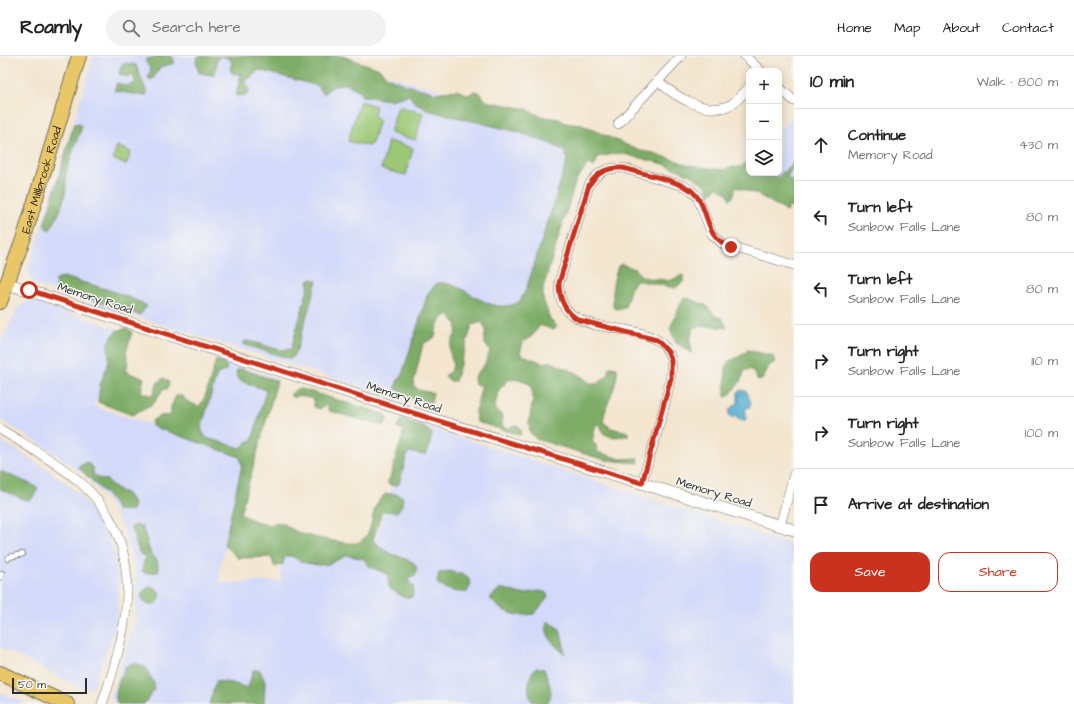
<!DOCTYPE html>
<html lang="en">
<head>
<meta charset="utf-8">
<style>
	body { margin:0; font-family:"Architects Daughter",sans-serif; background:#f2f2f2; color:#222 }
	.controls { position:absolute; right:12px; top:12px; display:grid; overflow:hidden; border-radius:8px; box-shadow:0 2px 10px #0003 }
	.controls button { width:36px; height:36px; display:grid; place-items:center; padding:0; border:0; border-bottom:1px solid #e0e0e0; background:#fff; color:#222; font:20px sans-serif }
	.scale { position:absolute; left:12px; bottom:10px; width:75px; box-sizing:border-box; padding-left:4px; border:2px solid #2b2b2b; border-top:0; font-size:11px; line-height:14px; white-space:nowrap; color:#2b2b2b; -webkit-text-stroke:3px #f6f6f2; paint-order:stroke }
	.stop { position:absolute; width:12px; height:12px; margin:-9px; border:3px solid #c8321e; border-radius:50%; background:#fff }
	.stop.end { background:#c8321e; border-color:#fff; box-shadow:0 1px 4px #0008 }
	.list { margin:0; padding:0; list-style:none }
	h2 { display:flex; justify-content:space-between; align-items:center; height:52px; margin:0; padding:0 16px; font-size:17px }
	h2 small { font-size:13px; font-weight:400; color:#767676 }
	.list li { display:grid; grid-template-columns:26px 1fr auto; gap:12px; align-items:center; box-sizing:border-box; height:72px; padding:0 16px; border-top:1px solid #e0e0e0 }
	.list b { display:block; font-size:15px; white-space:nowrap }
	.list p { margin:0; font-size:13px; white-space:nowrap; color:#767676 }
	.list em { font-size:13px; font-style:normal; color:#767676 }
	.actions { display:flex; gap:8px; padding:12px 16px }
	.actions a { flex:1; padding:9px 0; border:1px solid #c8321e; border-radius:12px; text-align:center; font-size:14px; color:#c8321e }
	.actions .main { background:#c8321e; color:#fff }
	.icon { flex:none; width:22px; height:22px; fill:none; stroke:currentColor; stroke-width:2; stroke-linecap:round; stroke-linejoin:round }
	.map { position:relative; flex:none; width:794px; height:648px; overflow:hidden }
	header { display:flex; align-items:center; gap:24px; box-sizing:border-box; height:56px; padding:0 20px; background:#fff; border-bottom:1px solid #e0e0e0 }
	header strong { font-size:19px }
	nav { display:flex; gap:22px; margin-inline-start:auto; font-size:14px }
	.search { width:280px; height:36px; background:#f2f2f2; display:flex; align-items:center; gap:10px; box-sizing:border-box; padding:0 14px; border-radius:22px; color:#767676; font-size:15px }
	main { display:flex }
	aside { flex:1; background:#fff }
	.map>svg:first-child { display:block }
</style>
</head>
<body>
<header>
<strong>Roamly</strong>
<div class="search"><svg class="icon" aria-label="search" viewBox="0 0 24 24"><circle cx="10" cy="10" r="6"/><path d="M15 15l6 6"/></svg>Search here</div>
<nav><a>Home</a><a>Map</a><a>About</a><a>Contact</a></nav>
</header>
<main>
<div class="map">
<svg width="794" height="648" viewBox="0 0 794 648">
	<rect width="100%" height="100%" fill="#f6f6f2"/>
	<filter id="ink" filterUnits="userSpaceOnUse"><feTurbulence type="fractalNoise" baseFrequency=".025" numOctaves="2"/><feDisplacementMap in="SourceGraphic" scale="8" xChannelSelector="R" yChannelSelector="G"/><feConvolveMatrix kernelMatrix="1 2 1 2 8 2 1 2 1" color-interpolation-filters="sRGB"/></filter>
	<filter id="wash" filterUnits="userSpaceOnUse"><feTurbulence type="fractalNoise" baseFrequency=".012" numOctaves="4" result="noise"/><feDisplacementMap in="SourceGraphic" scale="16" xChannelSelector="R" yChannelSelector="G"/><feGaussianBlur stdDeviation="0.9" result="paint"/><feColorMatrix in="noise" values="0 0 0 0 0 0 0 0 0 0 0 0 0 0 0 0 0 1.4 0 .05"/><feComposite in="paint" operator="in"/></filter>
	<g filter="url(#wash)">
		<rect width="100%" height="100%" fill="#f3e5ce"/>
		<g fill="#d3d9f9">
			<path d="M94 0H321L587 77 524 275 434 249 405 344 38 230 32 226 28 215Z"/>
			<path d="M794 59V136L737 120 749 117H779V75Z"/>
			<path d="M30 244 130 277 93 350 195 383 220 304 275 322 220 509V527L281 525V475L370 501 412 366 794 489V648H115L111 641 131 580 135 563 137 538 136 513 124 476 109 447 84 418 47 392 0 364V288L18 251Z"/>
			<path d="M0 384 52 416 79 438 100 465 115 497 119 525 117 567 93 630 89 633 81 632 0 591Z"/>
			<path d="M0 636 27 648H0Z"/>
		</g>
		<g fill="#9cc875" stroke="#647a50">
			<path d="M360 45 376 50 374 59 379 64 372 87 368 90 348 85Z"/>
			<path d="M398 50 423 57 415 84 390 77Z"/>
			<path d="M388 85 413 92 406 119 381 113Z"/>
			<path d="M117 90 131 96 126 109 113 103Z"/>
		</g>
		<g fill="#7dac66" stroke="#546c48">
			<path d="M157 0H172L175 7 160 11 153 23H149L148 20 151 14 145 4Z"/>
			<path d="M198 0H342L380 13 387 21 406 29 436 37 457 34 469 39 474 35 479 36 486 45 526 53 540 60 559 63 565 67 582 69 640 95 654 97 688 109 723 114 732 111H741L749 103V117H762L778 121 793 106 794 109 787 121 794 126V152L789 151 786 155 757 138 736 131 733 141 730 144 728 138 717 130 715 134 710 138 706 129 691 119 664 108 620 97 597 101V105L594 111 588 108 576 124 543 232V243L550 263 557 270 554 274 540 269 532 280 523 286 520 298 543 307 551 306 577 317 590 327 597 328 609 318 608 312 612 311 617 312C618 332 605 347 603 366L611 372 628 376V380L612 381 604 378 600 369 596 368 592 386 596 389 597 396 621 403 638 402 639 407 605 404 536 383 530 376 529 367 533 342 531 329 520 323 508 324 499 334 494 353C501 357 504 362 502 370L508 373 512 370 518 369 521 375 520 379 477 366 475 356 482 329H475L474 321 485 308 490 295 484 286 486 273 482 266 472 269 455 325H450L445 320C458 309 451 308 450 295 449 280 467 275 448 258 439 264 436 271 435 281L423 288 413 329 419 334 433 337 431 346 411 342 395 332 398 324 401 322 428 237 437 227C465 224 488 263 519 246L526 234 567 105 565 95 551 88 518 76 427 54 412 44 410 39 389 44 362 40C353 25 335 24 324 38L320 35 318 30 259 14 246 25 249 33 247 39 236 40 241 18 232 17 230 12 232 7 229 2 221 0 217 3 216 14 213 19 199 17 196 6Z"/>
			<path d="M126 7 136 9 147 37 146 40 114 35 117 27 126 30 136 27 132 18 127 21 119 18 121 9Z"/>
			<path d="M80 67 82 71C76 86 70 101 66 117 65 122 66 128 66 133 64 147 57 164 49 175L44 169 49 154 74 68Z"/>
			<path d="M622 208 635 213C643 226 656 221 669 225L683 219V226L675 232 636 224 630 234 625 251 616 253 613 251V228L618 210Z"/>
			<path d="M63 221C91 229 120 235 147 250L140 259 67 236 56 232 55 225Z"/>
			<path d="M312 223 317 225 296 296 291 303 242 288 245 285C260 285 276 297 291 293L309 229 308 224Z"/>
			<path d="M688 242 707 250 715 260 722 262 727 272 710 270 693 271 690 285 692 297 676 287 670 272 683 243Z"/>
			<path d="M127 272 132 276 126 296 128 305 126 316 144 322 141 336 153 340 158 326 164 322 168 325 169 329 167 333H163L154 347 132 359 98 346 100 329 109 305 108 287 116 275Z"/>
			<path d="M748 294 773 300 775 306 769 310 762 324H758L751 313 745 314 740 326 729 340 725 341 726 311 729 305 739 301Z"/>
			<path d="M216 304 225 308 227 312 225 315 217 318 201 373 206 382 241 392 248 385H252L266 334 238 324 236 318 237 314 242 313 277 325 240 458 255 465 271 469 276 466C287 467 288 472 297 476 306 480 348 489 357 487 360 486 367 480 368 477 375 463 370 452 385 438H396L403 441 402 449 397 456 382 455 373 484 385 495 413 506 417 512 415 520 408 523 411 529 414 530 412 541 405 542 389 532 388 518 370 511 364 503 347 499 329 508 318 509 301 506 292 500H285L283 508 275 511 271 501 238 502 224 489 242 409 240 401 152 370V365C159 359 163 359 171 360V351L176 340H182L187 345 199 351 205 341Z"/>
			<path d="M296 333H302L386 359 387 364 384 370 329 355 326 348 320 353 314 351 313 343 298 339 294 342 290 339Z"/>
			<path d="M401 364 425 372 432 378 429 392 425 399 408 396 399 428 395 430 388 428V425L390 422 404 374 397 371Z"/>
			<path d="M87 406 93 412V418L100 423 107 424 114 431 127 438 134 448 132 454 128 456 117 454 108 440 78 411Z"/>
			<path d="M0 415 35 430 38 433 31 444H26L0 433Z"/>
			<path d="M134 469 142 470 151 499 157 504 159 516 144 517 142 515 144 505 146 502 139 496 131 472Z"/>
			<path d="M450 515 467 520 471 528 467 536C458 537 444 534 437 527L439 517Z"/>
			<circle cx="151" cy="540" r="9"/>
			<path d="M500 532C508 533 515 537 522 538 531 539 532 533 545 536L548 539 546 544 534 558C517 561 500 557 490 542Z"/>
			<path d="M547 565 560 573 564 590V598C554 588 544 580 547 565Z"/>
			<path d="M136 607 145 611 154 627V634L144 648H118C112 640 121 617 127 610 129 608 133 607 136 607Z"/>
			<path d="M536 611 544 613C548 624 556 639 546 648L532 645C526 634 528 620 536 611Z"/>
			<path d="M253 614H260L265 626 264 648H209L216 625 232 627 248 632Z"/>
		</g>
		<path fill="#4eabcd" stroke="#3c6b7c" d="M740 334 746 335 751 346 750 351 745 353 747 361 744 365 737 363V359L733 362 729 359 730 353 738 347V336Z"/>
	</g>
	<g filter="url(#ink)">
		<g fill="none" stroke-linecap="round" stroke-linejoin="round">
			<defs>
				<g id="service">
					<path d="M8 503 9 501 23 498"/>
					<path d="M0 522 2 517"/>
				</g>
				<g id="minor">
					<path d="M745 0 761 15"/>
					<path d="M658 25C674 40 706 59 728 50 737 46 743 38 749 31"/>
					<path d="M779 31 794 45"/>
					<path d="M618 68 681 0"/>
					<path d="M0 373C27 390 57 406 81 427 149 488 129 573 102 648"/>
					<path d="M642 427C648 403 676 323 671 303 658 253 557 294 559 227L589 129C598 116 606 111 623 112L684 130 691 134 697 140 712 178 723 188 794 209"/>
					<path d="M780 470 794 418"/>
				</g>
				<path id="tertiary" d="M8 228 429 362 794 474"/>
				<g id="primary">
					<path id="s1" d="M0 246 24 181 79 0"/>
					<path d="M0 617 67 648"/>
				</g>
			</defs>
			<use href="#service" stroke="#716c64" stroke-width="6"/>
			<use href="#minor" stroke="#716c64" stroke-width="10"/>
			<use href="#tertiary" stroke="#716c64" stroke-width="12"/>
			<use href="#primary" stroke="#716c64" stroke-width="16"/>
			<use href="#service" stroke="#fff" stroke-width="4.5"/>
			<use href="#minor" stroke="#fff" stroke-width="9"/>
			<use href="#tertiary" stroke="#fff" stroke-width="11"/>
			<use href="#primary" stroke="#e9c769" stroke-width="14"/>
		</g>
	</g>
	<g fill="none" stroke-linecap="round" stroke-linejoin="round" filter="url(#ink)">
		<path stroke="#c8321e" stroke-width="5" d="M29 234 429 362 642 427 671 322V304L668 296 657 284 579 264C565 256 559 244 559 227L589 129C598 116 607 111 623 112 639 117 681 125 692 135 711 152 702 180 731 191"/>
	</g>
	<g text-anchor="middle" stroke-width="3" stroke-linejoin="round" paint-order="stroke">
		<g font-size="12" fill="#2b2b2b" stroke="#f6f6f2">
			<text dy="4" stroke="none"><textPath href="#s1" startOffset="129">East Millbrook Road</textPath></text>
			<text transform="translate(95 242) rotate(18)" y="4">Memory Road</text>
			<text transform="translate(404 341) rotate(18)" y="4">Memory Road</text>
			<text transform="translate(714 436) rotate(17)" y="4">Memory Road</text>
		</g>
	</g>
</svg>
<div class="controls">
<button>+</button>
<button>−</button>
<button><svg class="icon" aria-label="layers" viewBox="0 0 24 24"><path d="M12 4l9 5-9 5-9-5zM3 14l9 5 9-5"/></svg></button>
</div>
<div class="scale">50 m</div>
<div class="stop" style="left:29px;top:234px"></div>
<div class="stop end" style="left:731px;top:191px"></div>
</div>
<aside>
<h2>10 min<small>Walk · 800 m</small></h2>
<ul class="list">
<li><svg class="icon" aria-label="ahead" viewBox="0 0 24 24"><path d="M12 20V5M6 11l6-6 6 6"/></svg><div><b>Continue</b><p>Memory Road</p></div><em>430 m</em></li>
<li><svg class="icon" aria-label="left" viewBox="0 0 24 24"><path d="M17 20v-9H6M10 6l-5 5 5 5"/></svg><div><b>Turn left</b><p>Sunbow Falls Lane</p></div><em>80 m</em></li>
<li><svg class="icon" aria-label="left" viewBox="0 0 24 24"><path d="M17 20v-9H6M10 6l-5 5 5 5"/></svg><div><b>Turn left</b><p>Sunbow Falls Lane</p></div><em>80 m</em></li>
<li><svg class="icon" aria-label="right" viewBox="0 0 24 24"><path d="M7 20v-9h11M14 6l5 5-5 5"/></svg><div><b>Turn right</b><p>Sunbow Falls Lane</p></div><em>110 m</em></li>
<li><svg class="icon" aria-label="right" viewBox="0 0 24 24"><path d="M7 20v-9h11M14 6l5 5-5 5"/></svg><div><b>Turn right</b><p>Sunbow Falls Lane</p></div><em>100 m</em></li>
<li><svg class="icon" aria-label="arrive" viewBox="0 0 24 24"><path d="M6 21V4h12l-3 4 3 4H6"/></svg><div><b>Arrive at destination</b></div></li>
</ul>
<div class="actions"><a class="main">Save</a><a>Share</a></div>
</aside>
</main>
</body>
</html>
